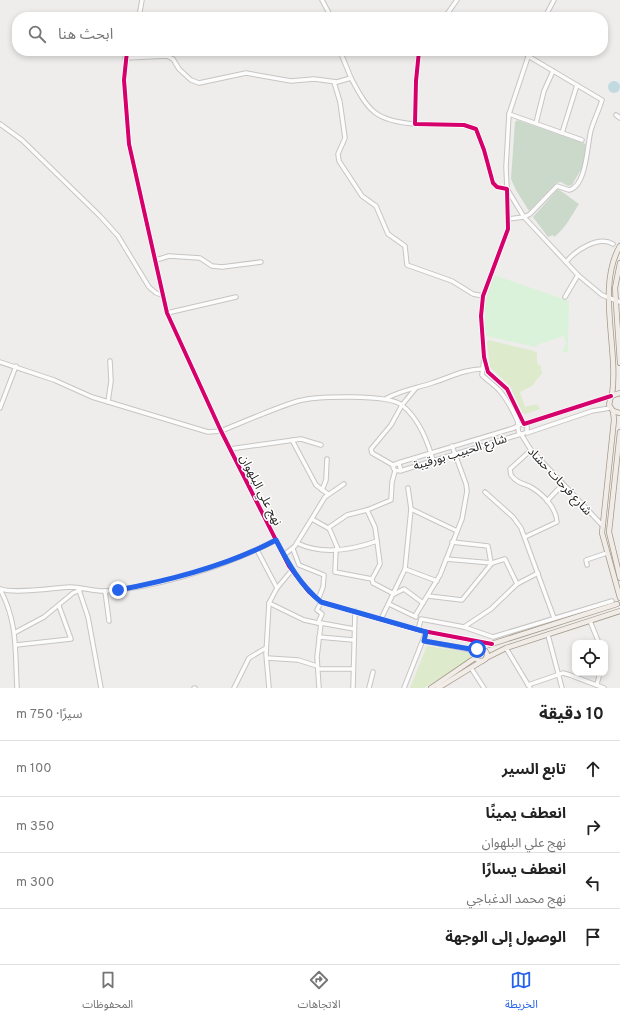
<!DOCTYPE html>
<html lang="ar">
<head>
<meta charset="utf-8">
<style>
	body { margin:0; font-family:Overpass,"Noto Sans Arabic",sans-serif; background:#f2f2f2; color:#222; direction:rtl }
	.controls { position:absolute; right:12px; bottom:12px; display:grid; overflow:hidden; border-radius:8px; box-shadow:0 2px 6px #0003 }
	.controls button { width:36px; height:36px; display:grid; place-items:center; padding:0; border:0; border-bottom:1px solid #e0e0e0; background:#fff; color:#222; font:20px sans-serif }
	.stop { position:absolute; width:12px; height:12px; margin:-9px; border:3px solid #2563eb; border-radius:50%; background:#fff }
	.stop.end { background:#2563eb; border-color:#fff; box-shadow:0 1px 4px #0008 }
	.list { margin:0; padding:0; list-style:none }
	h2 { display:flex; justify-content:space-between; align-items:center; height:52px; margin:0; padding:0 16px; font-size:17px }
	h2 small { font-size:13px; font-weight:400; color:#767676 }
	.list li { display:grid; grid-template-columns:26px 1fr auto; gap:12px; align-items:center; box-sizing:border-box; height:56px; padding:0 16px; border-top:1px solid #e0e0e0 }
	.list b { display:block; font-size:15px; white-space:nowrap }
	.list p { margin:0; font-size:13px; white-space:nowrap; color:#767676 }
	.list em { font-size:13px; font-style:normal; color:#767676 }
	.icon { flex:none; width:22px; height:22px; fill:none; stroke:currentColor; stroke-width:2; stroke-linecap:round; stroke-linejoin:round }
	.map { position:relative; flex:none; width:620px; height:688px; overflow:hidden; direction:ltr }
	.search { position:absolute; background:#fff; box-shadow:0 2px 6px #0003; left:12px; right:12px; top:12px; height:44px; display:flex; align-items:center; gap:10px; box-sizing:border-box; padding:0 14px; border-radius:16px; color:#767676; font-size:15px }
	.sheet { height:276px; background:#fff }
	nav { display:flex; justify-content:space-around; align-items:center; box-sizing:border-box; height:56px; border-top:1px solid #e0e0e0; background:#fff; font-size:11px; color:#767676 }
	nav a { display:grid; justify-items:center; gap:2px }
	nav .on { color:#2563eb }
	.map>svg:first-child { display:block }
</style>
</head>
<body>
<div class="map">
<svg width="620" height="688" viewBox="0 0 620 688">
	<rect width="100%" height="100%" fill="#efedeb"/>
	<g fill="#ddeacc">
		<path d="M489 340 534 351 537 353V364L541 366V371L543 372 532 386 520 392 525 407 537 404 540 409 525 414 522 412 510 386 490 367 487 342Z"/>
		<path d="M427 646 471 653V659L424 688H410Z"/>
	</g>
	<g fill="#cad9ca">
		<path d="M517 120 586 144 583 166 572 185 568 186 561 182 556 183 529 211 516 190 511 179 515 122Z"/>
		<path d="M558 189 579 204C571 216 566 228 554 237L553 235 548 237 533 217Z"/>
	</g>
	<path fill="#dbf2da" d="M494 275 569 301 568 352H562L566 343 564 336 539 344 535 347 486 336C483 308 484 301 494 275Z"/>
	<circle fill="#c1dae0" cx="614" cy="87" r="6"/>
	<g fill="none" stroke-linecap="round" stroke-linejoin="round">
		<defs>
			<g id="minor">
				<path d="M322 0 331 17"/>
				<path d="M139 17 142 0"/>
				<path d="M445 17 457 0"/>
				<path d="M545 17 554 0"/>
				<path d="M127 51 124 80 129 144 167 313 221 431 289 566 309 592 321 602 418 630 490 644"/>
				<path d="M340 51 351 78"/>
				<path d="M419 51 416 81 415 124 464 125 476 129 484 150 493 183 497 187 507 189 508 229 483 296 481 316 484 357 488 372 507 389 524 424 611 396"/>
				<path d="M530 51 509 114 506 167 507 189 524 217 578 275 602 295 620 302"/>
				<path d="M125 58 167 56 173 59 179 69 191 80 199 83 246 73 291 81 314 79 337 82 351 78C369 112 376 121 415 124"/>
				<path d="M334 82 340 102 345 138 338 154 339 161 362 196 376 206 388 234 405 246 407 265 452 281 473 294 483 296"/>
				<path d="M509 114 582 140"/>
				<path d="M616 115 620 118"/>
				<path d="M536 123 544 91 553 71"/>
				<path d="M0 124 22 140 100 216 118 236 149 287 156 293 162 295"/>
				<path d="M562 133 577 85"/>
				<path d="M508 219 524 217 530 214 557 186 569 190C587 186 587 144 591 130 594 120 599 110 602 100L528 56 524 51"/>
				<path d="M156 260 169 256 200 258 212 266 222 267 261 262"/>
				<path d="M566 262C575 251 598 235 613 244"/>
				<path d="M565 297 578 275"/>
				<path d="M167 313 236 297"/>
				<path d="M0 362 54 380 92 397 208 432 221 431C246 421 272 409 298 401 316 396 388 394 402 405 419 419 427 440 433 460"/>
				<path d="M387 398C402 390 417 388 432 383 448 378 467 368 484 369"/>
				<path d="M108 402 111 381 110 361"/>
				<path d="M0 408 16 366"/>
				<path d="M527 433 592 411 610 408"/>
				<path d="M292 440 316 485 328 494"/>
				<path d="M230 449 301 439 321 445"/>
				<path d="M398 463 514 428 521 424 527 426V432L522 434 519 433C517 429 519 425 517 420 513 411 506 398 499 390 494 385 487 380 482 375L484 358"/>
				<path d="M393 465 372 453 371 449 391 425 402 405 416 388"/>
				<path d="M400 471 521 434 531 450 603 526"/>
				<path d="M322 490 326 480 327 459"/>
				<path d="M485 492 513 517 521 528 554 618"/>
				<path d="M547 501 563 484"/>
				<path d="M411 509 457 531"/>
				<path d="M367 510 375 527 377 541"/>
				<path d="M312 519 328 528 347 515 367 510 391 500 392 482 395 471 393 467 395 464H399L401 470 395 471"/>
				<path d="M329 528 338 549"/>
				<path d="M525 537 557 522C556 507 542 493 529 486 521 483 516 482 511 475L510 469 531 450"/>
				<path d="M452 542 488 546 491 563"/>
				<path d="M297 543C322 555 352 550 377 541L380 564 372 579 373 583 394 594 404 589 423 603"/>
				<path d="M293 549 299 565 324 575 323 587 318 600"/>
				<path d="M336 549 335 572 372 579"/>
				<path d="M257 550 277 588"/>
				<path d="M284 555 295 546 325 497 344 484"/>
				<path d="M446 559 492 563"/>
				<path d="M587 565 586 560 607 553"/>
				<path d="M405 569 437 581"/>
				<path d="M0 589C16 594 52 588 70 587 82 587 95 592 107 591 160 587 229 565 276 540"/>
				<path d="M0 589C18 623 15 651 17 688"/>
				<path d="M79 590 88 617 101 688"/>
				<path d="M105 591 109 621"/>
				<path d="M428 596 462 600 492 563 505 559 517 584"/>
				<path d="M269 603 304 620 318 623"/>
				<path d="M389 604 416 617"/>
				<path d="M415 616 440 575 462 519 467 491 466 484 452 446"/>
				<path d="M381 619 405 569 411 509 408 488"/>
				<path d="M590 621 599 643"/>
				<path d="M321 623 354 629"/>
				<path d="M464 627 491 609 517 584 538 573"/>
				<path d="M418 630 421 619 464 627 493 637 612 601"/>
				<path d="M16 632 44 617 73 593 80 590"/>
				<path d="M548 635 562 688"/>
				<path d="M319 637 353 640"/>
				<path d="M424 641 476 651"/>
				<path d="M16 645 71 639 59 606"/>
				<path d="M506 648 530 688"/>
				<path d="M267 658 298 660 317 666"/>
				<path d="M471 668 484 688"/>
				<path d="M318 669H353"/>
				<path d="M597 684 600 673"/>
				<path d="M528 685 563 673 570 675 604 688"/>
				<path d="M194 688H195"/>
				<path d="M234 688 249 658 266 648"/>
				<path d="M269 688 266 654 269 603 277 588 292 570"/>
				<path d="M319 688 317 657 321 623H318L322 614 317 610 321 602"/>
				<path d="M353 688 355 611"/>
				<path d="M369 688 373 672"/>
				<path d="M404 688 426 632"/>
			</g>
			<g id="major">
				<path d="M620 263 615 288 620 363"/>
				<path d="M620 393 611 396 609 405 613 411 620 413"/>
				<path d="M612 395C619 349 596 287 620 246"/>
				<path d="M613 411 614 420 602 533 620 598"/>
				<path d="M620 432 609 532 620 578"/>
				<path d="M479 648 617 604"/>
				<circle cx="481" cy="655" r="6"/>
				<path d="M486 658 506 648 620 611"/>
				<path d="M431 688 475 658"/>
				<path d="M438 688 482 661"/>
			</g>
		</defs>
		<use href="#minor" stroke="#c6c5c4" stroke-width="5.5"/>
		<use href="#major" stroke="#a49a89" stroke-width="6"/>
		<use href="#minor" stroke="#fdfcfc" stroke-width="3.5"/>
		<use href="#major" stroke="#f1ece8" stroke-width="4.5"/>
		<defs>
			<g id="cycleway">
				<path d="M127 51 124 80 129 144 167 313 221 431 289 566 309 592 321 602 418 630 492 644"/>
				<path d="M419 51 416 81 415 124 464 125 476 129 484 150 493 183 497 187 507 189 508 229 483 296 481 316 484 357 488 372 507 389 524 424 611 396"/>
			</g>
		</defs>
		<use href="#cycleway" stroke="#fff" stroke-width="6"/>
		<use href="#cycleway" stroke="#d6006c" stroke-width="4"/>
	</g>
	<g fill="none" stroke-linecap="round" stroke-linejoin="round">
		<path stroke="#2563eb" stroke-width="5" d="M118 590C172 580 227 566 276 540 288 563 300 585 321 602L426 632 424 641 476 650 477 649"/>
	</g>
	<g text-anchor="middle" stroke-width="3" stroke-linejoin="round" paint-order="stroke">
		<g font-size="12" fill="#212121" stroke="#fff">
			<text transform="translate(460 452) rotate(-17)" y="4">شارع الحبيب بورقيبة</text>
			<text transform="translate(560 481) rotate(47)" y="4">شارع فرحات حشاد</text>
			<text transform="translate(261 490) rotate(63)" y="4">نهج علي البلهوان</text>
		</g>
	</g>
</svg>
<div class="controls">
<button><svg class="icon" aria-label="locate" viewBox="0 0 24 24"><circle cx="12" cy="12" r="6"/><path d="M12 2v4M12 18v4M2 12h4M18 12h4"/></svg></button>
</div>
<div class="stop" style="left:477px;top:649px"></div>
<div class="stop end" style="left:118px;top:590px"></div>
<div class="search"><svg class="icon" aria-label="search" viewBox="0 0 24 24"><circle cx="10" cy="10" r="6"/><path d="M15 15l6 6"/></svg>ابحث هنا</div>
</div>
<section class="sheet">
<h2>10 دقيقة<small>سيرًا · 750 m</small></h2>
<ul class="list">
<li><svg class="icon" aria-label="ahead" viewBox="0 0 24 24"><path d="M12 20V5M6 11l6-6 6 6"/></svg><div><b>تابع السير</b></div><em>100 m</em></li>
<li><svg class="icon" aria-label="right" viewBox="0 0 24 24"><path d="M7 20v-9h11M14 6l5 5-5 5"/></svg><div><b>انعطف يمينًا</b><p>نهج علي البلهوان</p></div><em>350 m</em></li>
<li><svg class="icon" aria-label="left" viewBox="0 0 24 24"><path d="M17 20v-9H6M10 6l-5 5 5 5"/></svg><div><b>انعطف يسارًا</b><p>نهج محمد الدغباجي</p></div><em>300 m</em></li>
<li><svg class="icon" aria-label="arrive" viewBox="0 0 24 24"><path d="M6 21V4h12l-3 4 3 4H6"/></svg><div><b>الوصول إلى الوجهة</b></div></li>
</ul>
</section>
<nav>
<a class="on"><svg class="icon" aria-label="map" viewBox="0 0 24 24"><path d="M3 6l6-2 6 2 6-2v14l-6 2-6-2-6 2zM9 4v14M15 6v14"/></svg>الخريطة</a>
<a><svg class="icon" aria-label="directions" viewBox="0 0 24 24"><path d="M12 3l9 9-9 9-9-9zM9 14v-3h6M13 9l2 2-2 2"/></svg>الاتجاهات</a>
<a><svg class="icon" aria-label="saved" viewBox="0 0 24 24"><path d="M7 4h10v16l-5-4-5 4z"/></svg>المحفوظات</a>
</nav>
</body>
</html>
